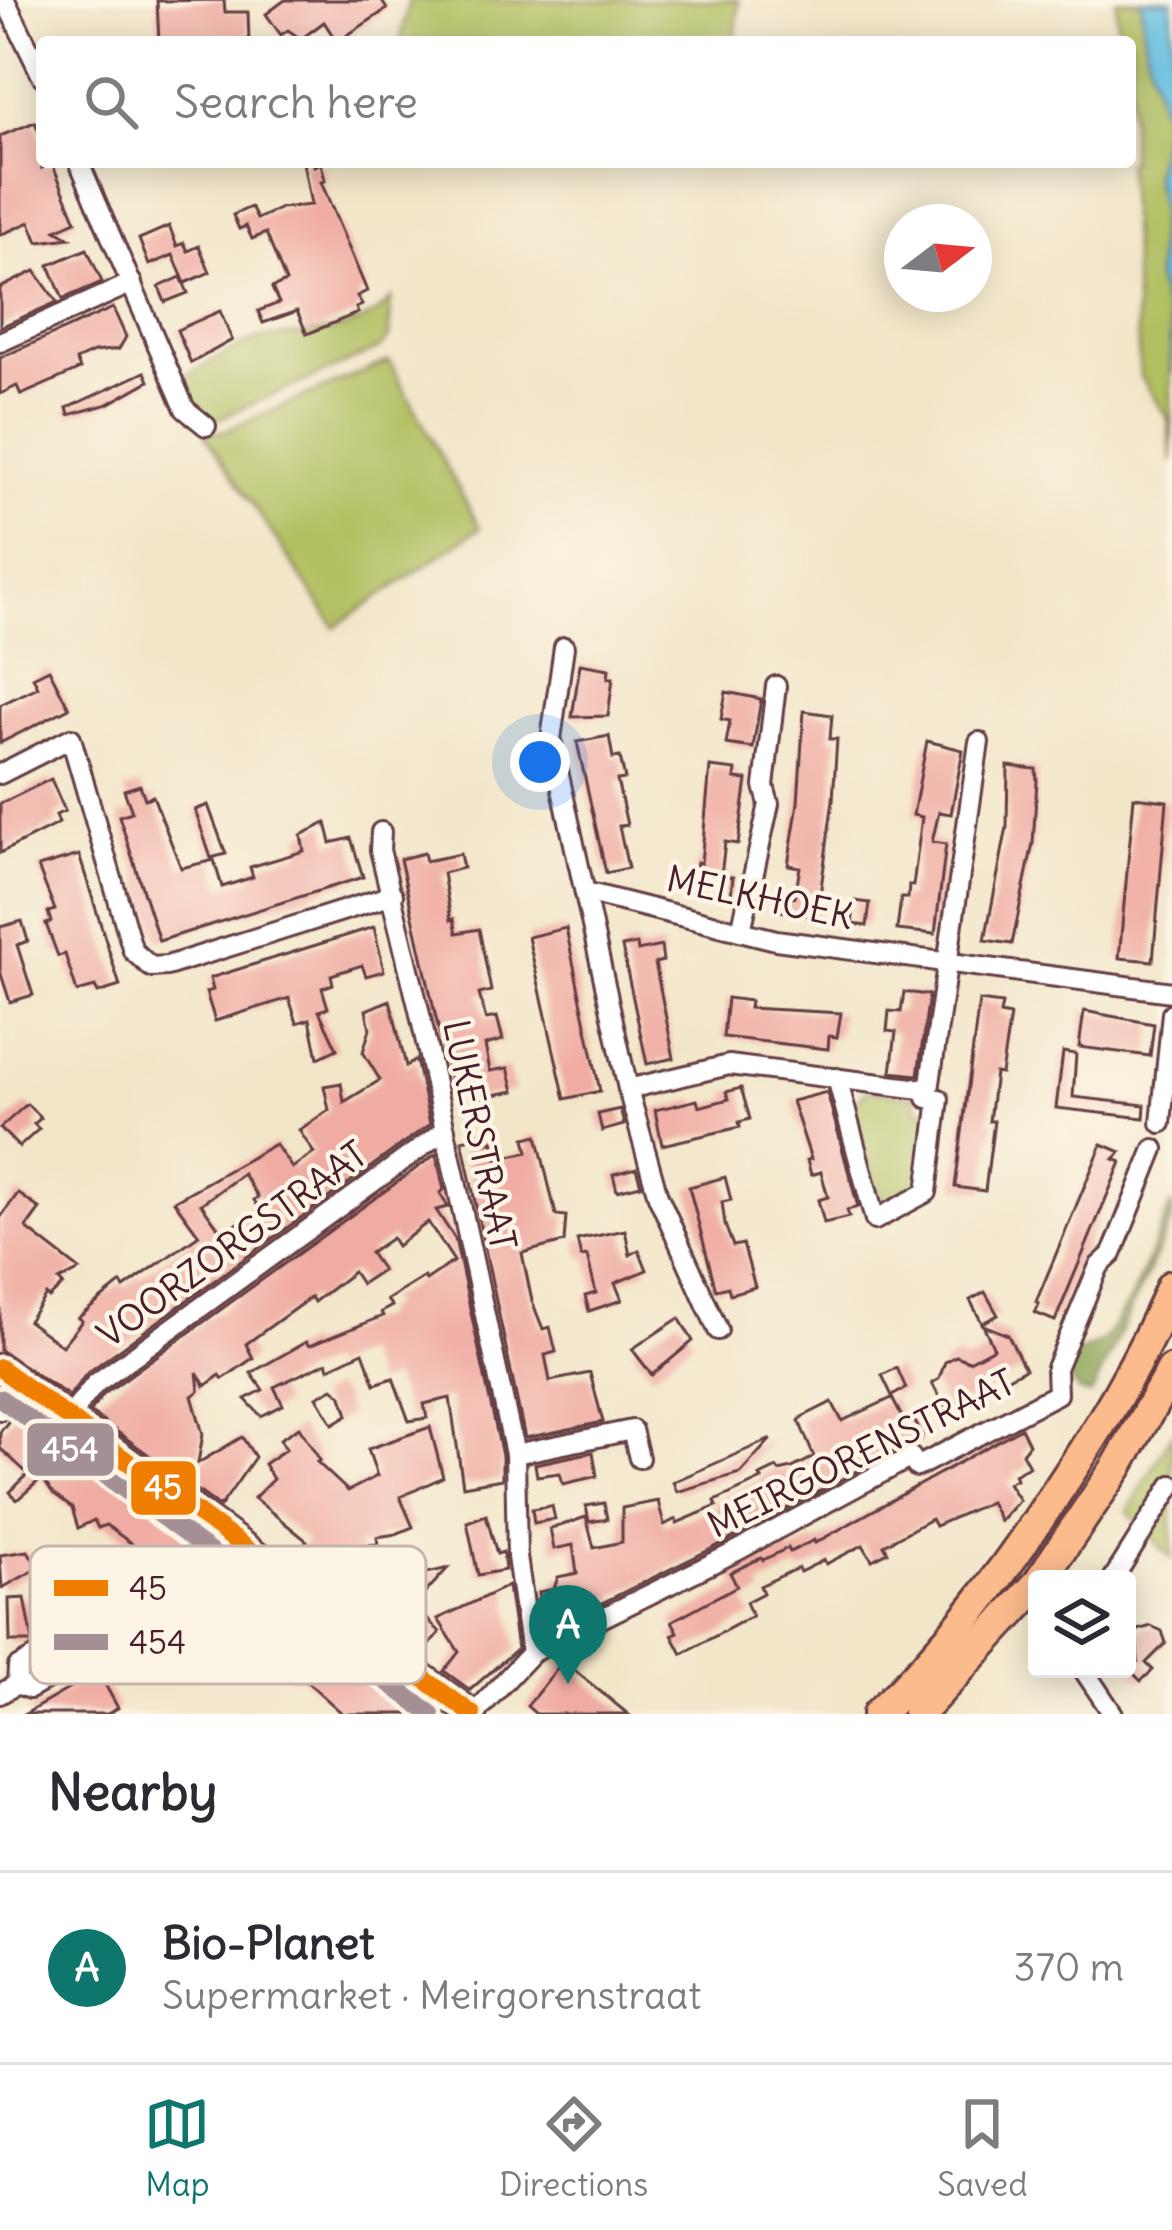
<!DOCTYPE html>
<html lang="en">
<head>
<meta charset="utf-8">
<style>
	body { margin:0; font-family:Delius,sans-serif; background:#f2f2f3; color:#2b2b33 }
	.controls { position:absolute; right:36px; bottom:36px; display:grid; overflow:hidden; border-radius:12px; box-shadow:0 6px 30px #0003 }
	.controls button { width:108px; height:108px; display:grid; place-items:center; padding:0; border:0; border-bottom:3px solid #e1e1e2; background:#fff; color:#2b2b33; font:60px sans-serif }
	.compass { position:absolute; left:884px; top:204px; width:108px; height:108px; border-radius:50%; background:#fff; box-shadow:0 6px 30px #0003; rotate:74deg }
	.you { position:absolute; left:540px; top:762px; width:42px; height:42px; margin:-30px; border:9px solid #fff; border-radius:50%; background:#1a73e8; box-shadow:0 0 0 18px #1a73e833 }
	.badge { display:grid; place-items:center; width:78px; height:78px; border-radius:50%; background:#0f766e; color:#fff; font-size:39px; font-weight:700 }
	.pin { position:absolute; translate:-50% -99px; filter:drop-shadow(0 3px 6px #0008) }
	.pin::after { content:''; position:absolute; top:63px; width:42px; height:36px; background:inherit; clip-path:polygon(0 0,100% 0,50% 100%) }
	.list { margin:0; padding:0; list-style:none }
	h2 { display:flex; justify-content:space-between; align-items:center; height:156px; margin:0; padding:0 48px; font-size:51px }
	h2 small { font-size:39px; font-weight:400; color:#7c7c81 }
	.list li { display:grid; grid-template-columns:78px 1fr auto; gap:36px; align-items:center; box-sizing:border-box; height:192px; padding:0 48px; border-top:3px solid #e1e1e2 }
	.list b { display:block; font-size:45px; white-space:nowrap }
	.list p { margin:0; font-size:39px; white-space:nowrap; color:#7c7c81 }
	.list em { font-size:39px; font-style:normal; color:#7c7c81 }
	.icon { flex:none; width:66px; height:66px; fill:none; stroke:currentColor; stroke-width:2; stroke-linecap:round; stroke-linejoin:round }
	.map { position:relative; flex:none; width:1172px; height:1714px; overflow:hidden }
	.search { position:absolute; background:#fff; box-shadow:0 6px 30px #0003; left:36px; right:36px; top:36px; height:132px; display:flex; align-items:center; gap:30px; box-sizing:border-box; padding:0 42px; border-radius:12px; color:#7c7c81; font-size:45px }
	.sheet { height:348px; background:#fff }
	nav { display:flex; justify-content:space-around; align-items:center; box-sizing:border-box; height:168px; border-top:3px solid #e1e1e2; background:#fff; font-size:33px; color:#7c7c81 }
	nav a { display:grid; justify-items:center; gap:6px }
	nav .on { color:#0f766e }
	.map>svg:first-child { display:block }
</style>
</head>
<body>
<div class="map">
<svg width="1172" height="1714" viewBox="0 0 1172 1714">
	<rect width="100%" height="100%" fill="#fcf5e5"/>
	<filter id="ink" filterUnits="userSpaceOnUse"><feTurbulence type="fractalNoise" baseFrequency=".00833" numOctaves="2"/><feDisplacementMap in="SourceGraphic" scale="24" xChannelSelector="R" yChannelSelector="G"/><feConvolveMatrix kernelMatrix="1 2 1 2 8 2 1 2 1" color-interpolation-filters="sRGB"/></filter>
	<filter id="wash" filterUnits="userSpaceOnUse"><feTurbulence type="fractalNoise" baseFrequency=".004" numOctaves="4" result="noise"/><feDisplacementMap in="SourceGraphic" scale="48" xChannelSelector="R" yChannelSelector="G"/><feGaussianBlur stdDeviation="2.7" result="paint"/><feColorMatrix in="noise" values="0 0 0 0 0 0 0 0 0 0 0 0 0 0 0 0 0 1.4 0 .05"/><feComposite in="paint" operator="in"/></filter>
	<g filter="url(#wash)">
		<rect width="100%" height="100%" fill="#f2e6c9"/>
		<g fill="#b0bf61" stroke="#7d6f46" stroke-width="3">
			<path d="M409 0H739L735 42H400Z"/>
			<path d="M1116 0H1141L1146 49 1164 121 1154 175 1160 209 1156 280 1170 327 1172 463 1168 418 1140 376 1126 162H1130V42H1118Z"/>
			<path d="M391 299 389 338 379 349 220 418H207L194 411 181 378C201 368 248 338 268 337 307 335 365 332 391 299Z"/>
			<path d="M389 361 480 528 335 627 205 434 227 430Z"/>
			<path d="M868 1090 916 1097V1108L932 1110 921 1186C915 1190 904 1200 896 1201 871 1205 859 1129 853 1109L863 1093Z"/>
			<path d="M1172 1434V1559L1128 1511Z"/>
		</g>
		<path fill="#8ca657" stroke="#6b6241" stroke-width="3" d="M1172 1203V1220L1091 1395 1079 1392 1060 1361 1104 1341 1131 1298Z"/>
		<path fill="#62bde0" stroke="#566e86" stroke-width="3" d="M1141 0H1172V373L1170 327 1156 280 1160 209 1154 175 1164 121 1146 49Z"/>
		<g id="blocks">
			<g fill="#f0aba2" fill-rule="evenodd">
				<path d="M224 0 225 12H248L249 42H159L157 1Z"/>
				<path d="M285 0H381L387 9 337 42 324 22 301 39 288 30 281 35 266 14Z"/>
				<path d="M35 122 42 140V168L52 163 76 221 56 230 70 238 38 242 30 222 0 235V136Z"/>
				<path d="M303 162H313L314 166 321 163 325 181 321 182 367 291 357 296 362 305 356 308 358 313 307 334 297 311 263 323 258 311 279 303 272 288 286 282 266 233 252 239 246 226 239 229 233 215 251 207 257 219 281 208 311 205Z"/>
				<path d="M169 226 177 246 184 243 188 251 199 246 210 272 185 283 173 255 149 265 139 239Z"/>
				<path d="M87 249 102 282 63 299 49 265Z"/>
				<path d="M35 271 57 302 0 327V288Z"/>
				<path d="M181 277 188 293 165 302 159 287Z"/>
				<path d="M113 308 126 337 119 349 94 352 76 360 80 369 21 395 17 386 0 394V358Z"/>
				<path d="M220 311 232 340 191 363 177 330Z"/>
				<path d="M145 372 149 381 108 404 69 415 67 408Z"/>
				<path d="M580 664 609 669 608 678H613L608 716 572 717Z"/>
				<path d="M49 669 69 708 0 743V705L38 687 33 677Z"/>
				<path d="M726 692 761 699 753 748 726 744 730 721 721 719Z"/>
				<path d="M804 711 832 715 830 739H837L833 800 817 917 780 911 782 895 795 897 800 867 788 865 798 803Z"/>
				<path d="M609 736 613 758 620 757 625 779 617 780 627 825 619 826 628 868 606 873 577 742Z"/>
				<path d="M927 741 963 750 951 814 939 812 932 842 946 844 935 934 897 930 901 898H908L909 885 913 886 922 817 913 815Z"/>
				<path d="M1008 766 1036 769 1037 781 1033 843 1012 944 985 940 1007 827Z"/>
				<path d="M710 767 736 770 735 779 747 780 738 844 725 842 721 876 733 877 731 896 693 888 697 862 701 863Z"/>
				<path d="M51 779 65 811 56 815 59 823 0 853V804Z"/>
				<path d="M140 785 145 799 153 796 181 868 214 860 222 887 253 877 250 867 304 851 301 835 326 823 331 843 351 838 363 877 159 941 119 816 132 812 124 790Z"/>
				<path d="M1134 797 1167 801 1153 961 1119 958Z"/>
				<path d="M208 805 226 854 211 858 195 810Z"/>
				<path d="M424 853 426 861 460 854 463 868 443 873 451 920 454 919 457 933 479 929 491 991 479 994 486 1019 497 1017 503 1040 485 1045 490 1071 508 1068 514 1091 477 1098 474 1084 452 1089 400 859Z"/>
				<path d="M79 855 120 986 98 993 95 987 77 992 65 954 58 956 46 924 51 922 48 912 55 910 38 867Z"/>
				<path d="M855 901 870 903 867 926 852 924Z"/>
				<path d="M22 921 28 941 17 945 33 995 10 1002 0 971V927Z"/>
				<path d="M374 927 384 971 366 976 362 965 331 975 333 984 322 988 328 1008 319 1011 337 1049 318 1058 310 1019 297 1023 289 998 215 1021 206 992 213 990 210 978Z"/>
				<path d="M566 928 600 1091 565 1099 528 937Z"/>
				<path d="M637 944 638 951 661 946 663 961 655 963 674 1058 647 1064 622 947Z"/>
				<path d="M904 992 929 995 918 1075 891 1072 896 1032 887 1031 889 1011 901 1012Z"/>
				<path d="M727 998 750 1001 749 1008 841 1013 837 1037 829 1036 828 1049 723 1037Z"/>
				<path d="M390 1000 406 1066 416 1060 430 1124 87 1373 69 1396 0 1350V1218L18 1193 40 1209 26 1228 80 1270 59 1281 63 1285 49 1298 46 1295 28 1321 62 1346 82 1321 78 1318 105 1296 121 1283 124 1288 199 1235 174 1201 275 1144 292 1168 314 1153 299 1130 329 1110 324 1086 341 1083 344 1102 380 1080 363 1052 370 1029 366 1010ZM243 1174 258 1197 254 1200 260 1210 222 1233 201 1204Z"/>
				<path d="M979 1001 1002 1004 1000 1014 1010 1016 1001 1074 995 1073 989 1121H994L985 1191 955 1187Z"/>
				<path d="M1084 1011 1154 1024 1150 1056 1079 1047Z"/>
				<path d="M1063 1052 1076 1054 1073 1097 1145 1105 1144 1118 1056 1108Z"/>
				<path d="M741 1088 750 1119 739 1122 740 1127 662 1145 655 1110 697 1100 699 1107 729 1099 726 1092Z"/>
				<path d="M827 1092 858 1207 847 1210 849 1217 824 1223 818 1200 828 1197 821 1172 811 1175 807 1160 811 1159 792 1101Z"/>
				<path d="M27 1104 41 1118 34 1124 39 1129 19 1147 0 1128Z"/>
				<path d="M620 1109 624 1125 602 1131 598 1114Z"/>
				<path d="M537 1135 556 1215 566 1216 564 1242 522 1253 532 1301 543 1329 550 1327 556 1352 545 1355 550 1381 590 1373 603 1422 525 1438 462 1140 482 1136 484 1143 493 1141 497 1159 528 1152 525 1138Z"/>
				<path d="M1102 1144 1121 1152 1114 1159 1121 1162 1055 1321 1035 1313 1039 1304 1036 1302Z"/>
				<path d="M436 1154 444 1190 440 1193 448 1207 436 1210 455 1239 502 1456V1479L463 1486 450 1398 424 1404 427 1418 409 1421 393 1378 375 1384 363 1352 329 1368 327 1362 274 1387 283 1405 261 1416 245 1399 263 1390 251 1373 306 1342 309 1346 383 1316 381 1312 392 1306 387 1300 424 1277 426 1280 454 1261 428 1222 397 1246 392 1238 370 1253 382 1270 361 1284 353 1272 314 1302 311 1297 246 1344 253 1358 223 1379 220 1375 205 1386 197 1372 199 1391 192 1396 203 1434 198 1463 242 1437 255 1457 220 1507 90 1412 104 1394Z"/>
				<path d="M636 1168 641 1185 617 1191 613 1174Z"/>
				<path d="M725 1177 731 1200 722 1202 725 1225 733 1246 743 1244 755 1287 730 1294 728 1287 716 1290 689 1187Z"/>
				<path d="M625 1230 630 1255 639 1250 647 1270 615 1283 622 1300 589 1311 585 1296 596 1293 587 1256 581 1257 577 1240Z"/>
				<path d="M985 1292 998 1315 982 1323 970 1300Z"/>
				<path d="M679 1318 693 1341 652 1375 632 1349Z"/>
				<path d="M983 1325 1008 1335 1025 1369 946 1410 932 1383 939 1379 945 1362 956 1356 969 1361 994 1348Z"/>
				<path d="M897 1368 906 1388 892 1396 882 1375Z"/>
				<path d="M333 1388 342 1396 348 1415 333 1424 317 1397Z"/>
				<path d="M892 1398 905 1423 913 1418 922 1435 921 1440 905 1445 729 1540 545 1631 539 1592 554 1589 558 1577 577 1573 573 1545 554 1549 550 1529 586 1517 594 1548 622 1542V1508L658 1501 664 1525 676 1519 677 1523 717 1506 715 1501 762 1479 760 1476 777 1468 779 1471 792 1468 814 1457 799 1421 802 1417 832 1402 842 1421Z"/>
				<path d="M18 1409 165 1516 204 1550 206 1547 432 1714H343L303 1678 287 1676 283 1668 278 1670 269 1652 219 1613 212 1620 183 1593 193 1587 144 1551 118 1577 134 1602 130 1606 136 1615 114 1628 83 1591 132 1544 106 1525 98 1528 94 1520 78 1528 72 1508 53 1494 42 1478 17 1500 10 1492 28 1474 0 1448V1432Z"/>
				<path d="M299 1427 320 1460 317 1462 348 1491 377 1476 368 1449 430 1427 443 1477 400 1497 413 1527 396 1534 377 1537 378 1544 355 1546 374 1565 358 1570 364 1590 391 1583 440 1632 422 1655 293 1560 307 1541 254 1498 273 1479 264 1464 286 1449 280 1439Z"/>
				<path d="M1021 1428 1029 1444 1022 1453 1029 1466 1014 1474 1016 1479 1008 1483 1019 1500 1000 1521 990 1502 935 1526 931 1519 884 1545 888 1552 872 1560 863 1545 826 1564 824 1560 800 1572 798 1568 760 1586 763 1593 746 1602 752 1616 682 1654 672 1635 678 1632 672 1621 737 1586 730 1573 761 1558 763 1560 788 1548 790 1552 814 1540 815 1543Z"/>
				<path d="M771 1439 740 1473 677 1492 673 1482Z"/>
				<path d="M593 1452 597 1476 563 1484 560 1473 537 1476 535 1464Z"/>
				<path d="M604 1503 607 1519 589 1522 586 1506Z"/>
				<path d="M552 1506 555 1519 534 1523 532 1509Z"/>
				<path d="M486 1515 497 1554 503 1552 505 1570 478 1575 467 1522Z"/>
				<path d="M28 1551 38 1568 2 1588 0 1555Z"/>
				<path d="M448 1568 425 1593 415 1576Z"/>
				<path d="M508 1586 517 1649 470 1690 444 1671 459 1652 438 1619Z"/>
				<path d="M25 1598 33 1642H10L9 1599Z"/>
				<path d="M1151 1626 1162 1631 1166 1643 1146 1663 1153 1670 1141 1681 1129 1669 1138 1661 1137 1647 1133 1642 1138 1630Z"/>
				<path d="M563 1661 628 1714H536L527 1706Z"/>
				<path d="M91 1676 95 1683 102 1679 118 1708 107 1714H25Z"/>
			</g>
		</g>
	</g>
	<g filter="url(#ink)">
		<use href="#blocks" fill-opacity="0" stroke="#633d43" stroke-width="3"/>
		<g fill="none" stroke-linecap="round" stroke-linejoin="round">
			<defs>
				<g id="street">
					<path d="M5 0 42 76"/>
					<path d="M79 162 185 409 206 426"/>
					<path d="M0 342 132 283"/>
					<path d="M564 647 551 739 628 1089 658 1196 718 1330"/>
					<path d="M0 774 71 738 133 951 151 967 167 966 393 895"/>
					<path d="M381 832 380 850 419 1010 515 1454 517 1557 531 1653"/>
					<path d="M585 892 776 940 1172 992"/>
					<path d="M741 931 769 804 764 786 776 686"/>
					<path d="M837 1078 875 1220 927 1192 939 1099 927 1098 929 1090"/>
					<path d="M628 1089 729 1065 929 1090"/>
					<path d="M929 1090 979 742"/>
					<path d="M1161 1123 1172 1013"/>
					<path d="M0 1410 14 1379"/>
					<path d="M67 1420 95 1384 445 1130"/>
					<path d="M515 1454 632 1430 639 1458"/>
					<path d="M1113 1579 1172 1485"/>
					<path d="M1083 1669 1113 1714"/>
					<path d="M0 1694 17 1684 30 1689 69 1667 56 1645 18 1667 17 1684"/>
					<path d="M474 1714 531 1653 735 1552 911 1457 917 1467 1057 1394 1056 1368 1099 1266 1112 1254 1154 1149"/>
				</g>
				<path id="secondary" d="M0 1368 472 1714"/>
				<g id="primary">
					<path d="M1041 1579 1117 1467 1172 1370"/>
					<path d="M878 1714C948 1648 1003 1573 1056 1493 1101 1426 1141 1360 1172 1286"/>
					<path d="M918 1714 1037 1585"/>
				</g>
			</defs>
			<use href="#street" stroke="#633d43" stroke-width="24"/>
			<use href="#secondary" stroke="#633d43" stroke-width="33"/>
			<use href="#primary" stroke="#633d43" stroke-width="36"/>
			<use href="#street" stroke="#fff" stroke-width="18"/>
			<use href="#secondary" stroke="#fde4d1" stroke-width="27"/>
			<use href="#primary" stroke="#fbbb8c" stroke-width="30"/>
			<defs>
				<path id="bus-1" d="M0 1368 472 1714"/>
				<path id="bus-2" d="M0 1398 431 1714"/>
			</defs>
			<use href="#bus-1" stroke="#fcf5e5" stroke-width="27"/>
			<use href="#bus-2" stroke="#fcf5e5" stroke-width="27"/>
			<use href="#bus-1" stroke="#ef7d00" stroke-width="18"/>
			<use href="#bus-2" stroke="#a48f95" stroke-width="18"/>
		</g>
	</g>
	<g text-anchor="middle" stroke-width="9" stroke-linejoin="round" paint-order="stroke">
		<g font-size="36" fill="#4a1f2b" stroke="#fcf5e5">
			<text transform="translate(760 897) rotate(12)" y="13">MELKHOEK</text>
			<text transform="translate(480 1135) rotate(78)" y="13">LUKERSTRAAT</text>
			<text transform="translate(232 1244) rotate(-36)" y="13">VOORZORGSTRAAT</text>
			<text transform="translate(861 1453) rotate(-26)" y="13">MEIRGORENSTRAAT</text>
		</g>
	</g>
	<rect x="30" y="1546" width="396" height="138" rx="18" fill="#fcf5e5" stroke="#c7b5ad" stroke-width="3"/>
	<rect x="54" y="1580" width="54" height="16" fill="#ef7d00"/>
	<rect x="54" y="1634" width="54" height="16" fill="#a48f95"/>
	<g font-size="33" fill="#4a1f2b">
		<text x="129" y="1600">45</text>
		<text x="129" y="1654">454</text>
	</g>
	<g stroke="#fcf5e5" stroke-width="4.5">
		<rect x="25" y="1421" width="91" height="57" rx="12" fill="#a48f95"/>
		<rect x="129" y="1459" width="69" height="58" rx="12" fill="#ef7d00"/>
	</g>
	<g font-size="33" text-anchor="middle" font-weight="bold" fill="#fff">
		<text x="70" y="1461">454</text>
		<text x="163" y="1499">45</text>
	</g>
</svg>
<div class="controls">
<button><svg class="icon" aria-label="layers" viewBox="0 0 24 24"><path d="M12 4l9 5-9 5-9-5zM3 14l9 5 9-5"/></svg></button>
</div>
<svg class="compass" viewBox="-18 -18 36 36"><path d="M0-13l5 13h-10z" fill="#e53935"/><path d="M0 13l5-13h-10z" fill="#7c7c81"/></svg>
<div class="you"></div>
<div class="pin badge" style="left:568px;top:1684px">A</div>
<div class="search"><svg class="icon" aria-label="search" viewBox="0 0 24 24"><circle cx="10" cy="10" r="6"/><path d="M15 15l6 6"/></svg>Search here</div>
</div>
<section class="sheet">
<h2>Nearby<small></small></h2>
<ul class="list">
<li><span class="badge">A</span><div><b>Bio-Planet</b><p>Supermarket · Meirgorenstraat</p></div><em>370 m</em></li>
</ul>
</section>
<nav>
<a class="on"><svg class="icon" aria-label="map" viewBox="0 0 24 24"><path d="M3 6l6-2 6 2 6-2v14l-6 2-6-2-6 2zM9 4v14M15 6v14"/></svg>Map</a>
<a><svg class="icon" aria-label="directions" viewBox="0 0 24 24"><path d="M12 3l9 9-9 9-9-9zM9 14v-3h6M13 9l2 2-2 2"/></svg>Directions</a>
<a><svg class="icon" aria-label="saved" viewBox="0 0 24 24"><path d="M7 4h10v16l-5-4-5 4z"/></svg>Saved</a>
</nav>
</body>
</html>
